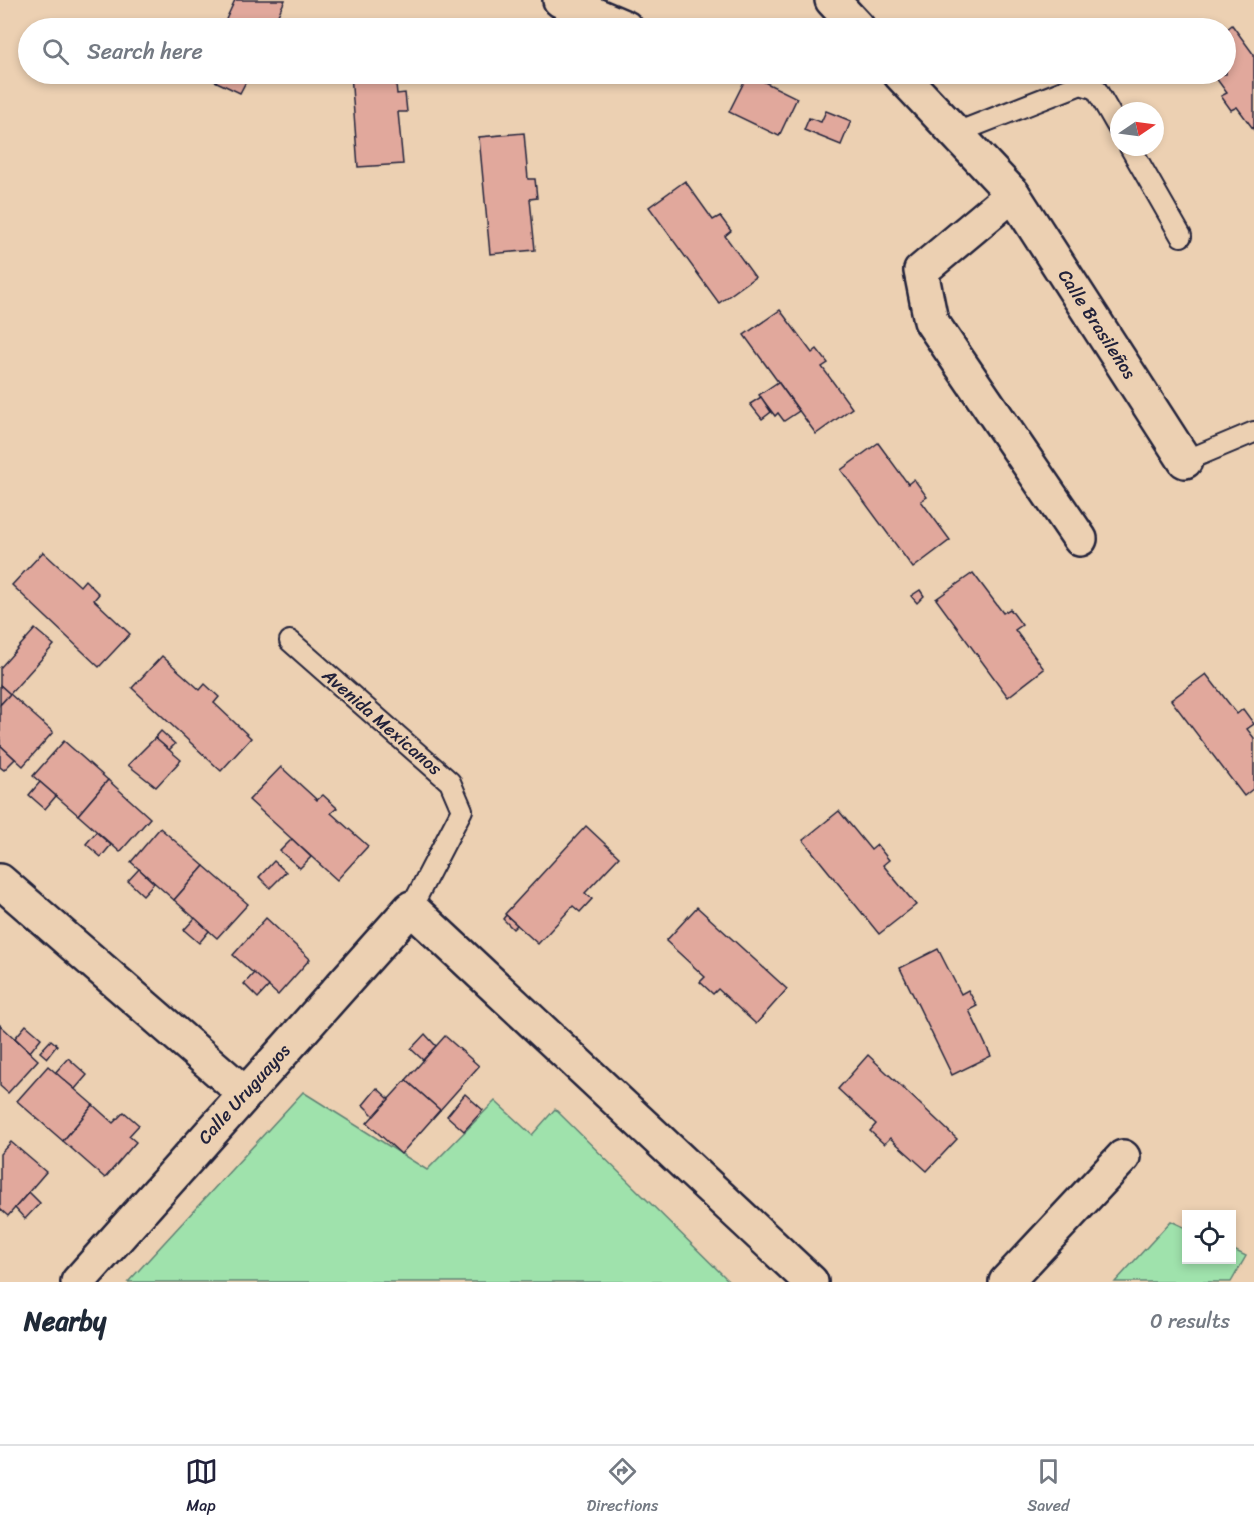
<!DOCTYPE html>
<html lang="en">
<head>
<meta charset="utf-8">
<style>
	body { margin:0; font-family:Sriracha,sans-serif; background:#f6f6f7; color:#1f2937 }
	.controls { position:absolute; right:18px; bottom:18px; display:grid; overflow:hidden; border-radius:0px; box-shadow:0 3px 9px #0003 }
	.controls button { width:54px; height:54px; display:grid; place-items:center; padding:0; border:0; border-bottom:2px solid #e0e1e3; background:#fff; color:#1f2937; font:30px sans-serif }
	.compass { position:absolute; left:1110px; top:102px; width:54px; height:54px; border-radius:50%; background:#fff; box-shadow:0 3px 9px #0003; rotate:77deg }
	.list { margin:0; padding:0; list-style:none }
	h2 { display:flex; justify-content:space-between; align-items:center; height:78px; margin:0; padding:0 24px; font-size:26px }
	h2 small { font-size:20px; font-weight:400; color:#747a83 }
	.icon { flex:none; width:33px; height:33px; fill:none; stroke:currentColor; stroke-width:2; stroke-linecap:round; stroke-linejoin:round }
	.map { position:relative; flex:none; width:1254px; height:1282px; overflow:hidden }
	.search { position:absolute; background:#fff; box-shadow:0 3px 9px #0003; left:18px; right:18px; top:18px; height:66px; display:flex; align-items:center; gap:15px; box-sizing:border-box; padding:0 21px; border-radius:33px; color:#747a83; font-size:22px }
	.sheet { height:162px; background:#fff }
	nav { display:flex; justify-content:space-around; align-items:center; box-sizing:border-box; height:84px; border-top:2px solid #e0e1e3; background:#fff; font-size:16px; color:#747a83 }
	nav a { display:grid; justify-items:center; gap:3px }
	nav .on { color:#22223b }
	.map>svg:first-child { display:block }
</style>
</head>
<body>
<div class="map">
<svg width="1254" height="1282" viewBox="0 0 1254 1282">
	<rect width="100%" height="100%" fill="#ecd0b2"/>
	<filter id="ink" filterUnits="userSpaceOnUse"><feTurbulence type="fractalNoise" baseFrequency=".0167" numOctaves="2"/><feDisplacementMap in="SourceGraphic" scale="12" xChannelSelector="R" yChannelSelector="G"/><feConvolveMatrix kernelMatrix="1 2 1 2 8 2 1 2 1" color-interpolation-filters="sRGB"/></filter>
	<g filter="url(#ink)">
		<g fill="#9fe2ac" stroke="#608274" stroke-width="1.5">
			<path d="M303 1092 427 1170 495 1101 532 1135 555 1109 730 1282H128Z"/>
			<path d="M1171 1221 1186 1228V1260H1232V1249L1246 1256 1231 1282H1115Z"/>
		</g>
		<g fill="#e1a89c" stroke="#22223b" stroke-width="1.5">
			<path d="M235 0H285L272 28H222Z"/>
			<path d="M1232 25 1254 55V130L1237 107 1231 110 1221 96 1227 93 1213 74H1226V30Z"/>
			<path d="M200 74H250L240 93Z"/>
			<path d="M351 74H395L397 94 405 93 407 112H398L403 164 358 167Z"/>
			<path d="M748 74 797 98 779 136 729 112Z"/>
			<path d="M826 111 851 121 841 145 804 130 809 118 821 122Z"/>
			<path d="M524 133 528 179H535L537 198 530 199 535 250 490 254 479 137Z"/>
			<path d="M685 181 713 220 720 216 731 231 725 236 755 277 719 303 649 207Z"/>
			<path d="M780 310 812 353 817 349 828 363 822 367 852 408 816 434 744 335Z"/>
			<path d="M778 382 799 411 784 421 778 413 775 416 759 395Z"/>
			<path d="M761 397 771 412 762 419 750 404Z"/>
			<path d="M878 443 908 484 914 479 927 497 921 501 950 540 913 568 841 470Z"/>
			<path d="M43 552 80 586 85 580 99 594 94 600 130 634 99 667 12 585Z"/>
			<path d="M973 573 1003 613 1010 609 1022 625 1015 630 1044 669 1008 697 936 599Z"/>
			<path d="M920 590 924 596 917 603 911 596Z"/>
			<path d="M35 629 54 645 10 694 0 685V668Z"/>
			<path d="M162 656 200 690 205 684 219 697 214 703 251 738 221 771 132 688Z"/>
			<path d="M1206 674 1237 714 1243 709 1254 724 1247 729 1254 738V788L1244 796 1171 700Z"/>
			<path d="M0 685 10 694 0 705Z"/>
			<path d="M10 694 53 732 23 766 0 745V705Z"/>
			<path d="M161 731 175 744 169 750 155 738Z"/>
			<path d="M155 738 181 760 156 787 128 765Z"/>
			<path d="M64 741 108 780 78 815 33 776Z"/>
			<path d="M0 745 15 759 4 770 0 767Z"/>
			<path d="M281 767 317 800 323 795 337 808 331 813 368 846 337 880 249 800Z"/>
			<path d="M108 780 150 818 120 852 78 815Z"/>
			<path d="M40 782 56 796 45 809 29 795Z"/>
			<path d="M839 811 871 850 877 845 889 860 883 865 916 905 879 934 803 840Z"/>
			<path d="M586 826 619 857 585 893 592 899 580 912 573 906 538 944 505 914Z"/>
			<path d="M160 828 204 866 174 900 131 862Z"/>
			<path d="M96 832 111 845 101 857 86 844Z"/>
			<path d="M292 839 311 857 300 868 280 851Z"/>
			<path d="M274 861 286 872 270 888 259 877Z"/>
			<path d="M204 866 248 904 217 938 174 900Z"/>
			<path d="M139 869 154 883 143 895 128 881Z"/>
			<path d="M697 907 787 989 756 1024 718 989 713 994 700 982 705 977 666 941Z"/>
			<path d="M506 915 517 925 513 929 503 919Z"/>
			<path d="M195 918 209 931 199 943 184 930Z"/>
			<path d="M266 918 310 959 278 995 233 955Z"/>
			<path d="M938 949 961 994 968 990 977 1006 969 1010 991 1056 952 1075 900 968Z"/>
			<path d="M254 973 269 986 258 998 244 984Z"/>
			<path d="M0 1025 38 1060 8 1093 0 1086Z"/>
			<path d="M26 1025 41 1038 30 1052 15 1038Z"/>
			<path d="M425 1034 436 1046 423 1060 411 1049Z"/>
			<path d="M445 1036 479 1066 440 1110 406 1080Z"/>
			<path d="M51 1040 57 1045 47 1058 40 1052Z"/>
			<path d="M868 1055 957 1139 927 1171 890 1138 884 1144 870 1131 876 1124 838 1089Z"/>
			<path d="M68 1058 87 1075 75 1089 55 1073Z"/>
			<path d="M48 1066 93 1105 63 1141 17 1101Z"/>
			<path d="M406 1080 440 1110 401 1154 367 1123Z"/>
			<path d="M377 1088 389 1099 374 1116 363 1105Z"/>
			<path d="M465 1094 483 1110 464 1131 447 1116Z"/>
			<path d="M93 1105 113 1123 124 1112 139 1125 129 1136 136 1142 105 1178 63 1141Z"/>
			<path d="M11 1142 46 1172 8 1216 0 1209V1154Z"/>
			<path d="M29 1192 40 1203 25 1219 15 1208Z"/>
		</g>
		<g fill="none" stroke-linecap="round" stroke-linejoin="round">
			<defs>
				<g id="lane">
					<path d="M956 133 1081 84 1096 89 1119 129"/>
					<path d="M1130 147 1181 236"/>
					<path d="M1185 461 1254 432"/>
					<path d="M290 641 450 782 462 810 411 908"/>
				</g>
				<g id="street">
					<path d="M560 0 626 28"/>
					<path d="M832 0 858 28"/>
					<path d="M900 74 1013 194 1185 461"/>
					<path d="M1013 194 921 271 931 321 1080 539"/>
					<path d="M0 881 244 1093"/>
					<path d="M78 1282 411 908 811 1282"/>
					<path d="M1006 1282 1123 1157"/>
				</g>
			</defs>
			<use href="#lane" stroke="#22223b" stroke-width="24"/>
			<use href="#street" stroke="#22223b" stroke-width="38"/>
			<use href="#lane" stroke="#ecd0b2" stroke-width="20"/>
			<use href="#street" stroke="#ecd0b2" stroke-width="33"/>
		</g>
	</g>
	<g text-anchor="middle" stroke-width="5" stroke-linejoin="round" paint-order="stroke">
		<g font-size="18" fill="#22223b" stroke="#ecd0b2">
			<text transform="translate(1097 324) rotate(57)" y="6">Calle Brasileños</text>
			<text transform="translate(382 722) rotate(41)" y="6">Avenida Mexicanos</text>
			<text transform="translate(244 1094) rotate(-48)" y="6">Calle Uruguayos</text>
		</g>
	</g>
</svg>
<div class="controls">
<button><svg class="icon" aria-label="locate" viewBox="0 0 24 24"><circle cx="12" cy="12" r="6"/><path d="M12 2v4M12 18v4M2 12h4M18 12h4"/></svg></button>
</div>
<svg class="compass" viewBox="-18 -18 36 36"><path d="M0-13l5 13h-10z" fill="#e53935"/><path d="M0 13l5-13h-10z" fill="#747a83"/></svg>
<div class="search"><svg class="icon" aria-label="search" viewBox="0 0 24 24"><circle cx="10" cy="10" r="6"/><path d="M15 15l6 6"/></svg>Search here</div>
</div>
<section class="sheet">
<h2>Nearby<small>0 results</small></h2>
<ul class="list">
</ul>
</section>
<nav>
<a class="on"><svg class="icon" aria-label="map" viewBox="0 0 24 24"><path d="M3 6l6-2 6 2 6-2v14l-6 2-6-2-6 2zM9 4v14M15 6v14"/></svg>Map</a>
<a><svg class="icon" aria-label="directions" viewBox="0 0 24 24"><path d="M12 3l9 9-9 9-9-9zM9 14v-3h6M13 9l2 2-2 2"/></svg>Directions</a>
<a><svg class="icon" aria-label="saved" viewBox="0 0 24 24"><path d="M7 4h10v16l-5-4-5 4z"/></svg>Saved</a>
</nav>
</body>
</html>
